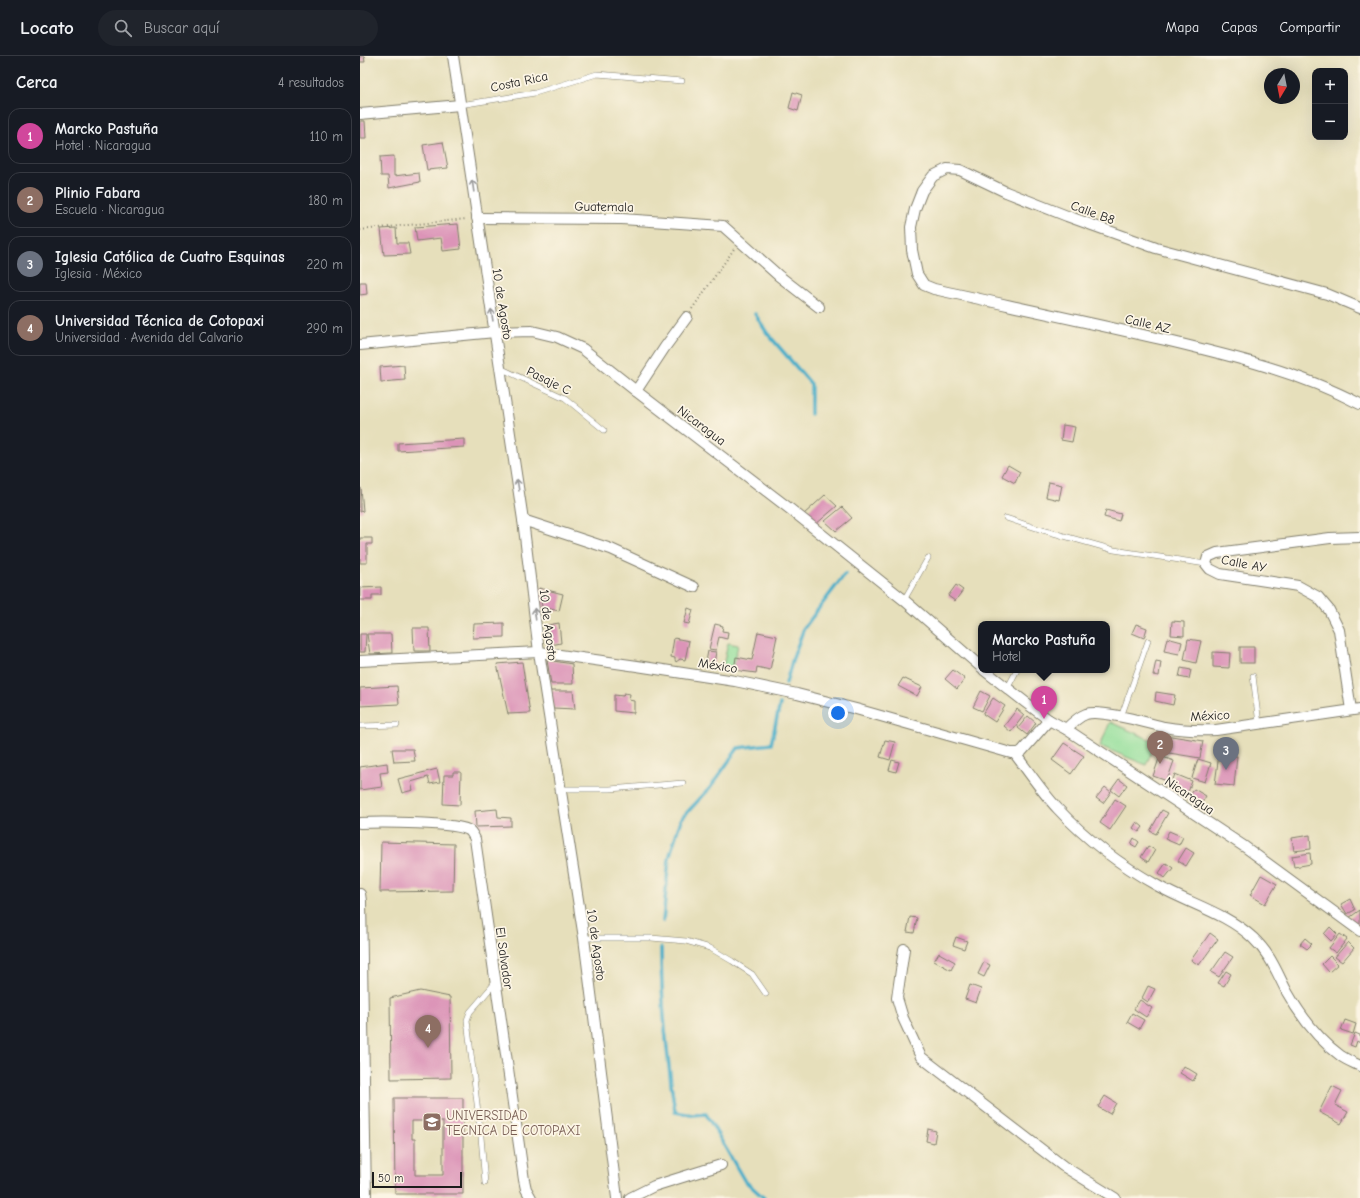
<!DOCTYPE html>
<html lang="es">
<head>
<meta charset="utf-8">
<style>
	body { margin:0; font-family:"Comic Neue",sans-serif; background:#20242c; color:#f1f3f6 }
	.controls { position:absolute; right:12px; top:12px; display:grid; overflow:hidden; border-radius:8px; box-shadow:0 4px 16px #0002 }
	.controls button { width:36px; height:36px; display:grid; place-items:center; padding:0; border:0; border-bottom:1px solid #363941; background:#171b24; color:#f1f3f6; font:20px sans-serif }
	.compass { position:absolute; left:904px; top:12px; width:36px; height:36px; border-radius:50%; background:#171b24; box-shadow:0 4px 16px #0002; rotate:190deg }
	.scale { position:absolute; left:12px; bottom:10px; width:90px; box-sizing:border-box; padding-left:4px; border:2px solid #1c1c1c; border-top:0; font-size:11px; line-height:14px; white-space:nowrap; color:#1c1c1c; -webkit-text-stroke:3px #fcf5e5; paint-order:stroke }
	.you { position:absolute; left:478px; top:657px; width:14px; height:14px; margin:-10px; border:3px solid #fff; border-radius:50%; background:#1a73e8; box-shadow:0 0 0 6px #1a73e833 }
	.badge { display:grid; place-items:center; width:26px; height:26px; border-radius:50%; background:#ea580c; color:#fff; font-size:13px; font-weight:700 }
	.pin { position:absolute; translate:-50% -33px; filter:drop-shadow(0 1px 2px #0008) }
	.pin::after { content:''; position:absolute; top:21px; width:14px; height:12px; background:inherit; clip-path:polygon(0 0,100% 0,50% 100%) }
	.popup { position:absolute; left:618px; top:565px; width:132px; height:52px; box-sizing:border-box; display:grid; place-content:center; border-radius:8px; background:#171b24; filter:drop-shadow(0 1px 3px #0005); font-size:13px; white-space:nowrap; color:#9ea1a6 }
	.popup b { font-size:15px; color:#f1f3f6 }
	.popup::after { content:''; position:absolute; left:50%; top:100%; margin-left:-8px; border:8px solid transparent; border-top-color:#171b24 }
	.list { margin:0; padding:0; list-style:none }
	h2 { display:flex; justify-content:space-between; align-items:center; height:52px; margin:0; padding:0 16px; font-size:17px }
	h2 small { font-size:13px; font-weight:400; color:#9ea1a6 }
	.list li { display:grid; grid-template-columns:26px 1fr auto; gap:12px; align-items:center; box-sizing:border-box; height:56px; margin:0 8px 8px; padding:0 8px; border:1px solid #363941; border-radius:12px }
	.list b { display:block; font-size:15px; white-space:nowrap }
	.list p { margin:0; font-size:13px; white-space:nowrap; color:#9ea1a6 }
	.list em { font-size:13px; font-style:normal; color:#9ea1a6 }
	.icon { flex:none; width:22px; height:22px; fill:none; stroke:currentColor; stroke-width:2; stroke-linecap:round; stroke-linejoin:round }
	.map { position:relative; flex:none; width:1000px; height:1142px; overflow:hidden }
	header { display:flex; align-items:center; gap:24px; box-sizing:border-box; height:56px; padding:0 20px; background:#171b24; border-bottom:1px solid #363941 }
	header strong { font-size:19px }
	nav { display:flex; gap:22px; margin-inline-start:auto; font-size:14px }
	.search { width:280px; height:36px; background:#20242c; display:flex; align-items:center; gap:10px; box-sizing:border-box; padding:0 14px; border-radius:22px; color:#9ea1a6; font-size:15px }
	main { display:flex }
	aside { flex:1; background:#171b24 }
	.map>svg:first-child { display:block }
</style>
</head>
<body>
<header>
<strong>Locato</strong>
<div class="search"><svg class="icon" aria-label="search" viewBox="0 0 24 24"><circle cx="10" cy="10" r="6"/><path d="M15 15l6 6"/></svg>Buscar aquí</div>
<nav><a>Mapa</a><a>Capas</a><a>Compartir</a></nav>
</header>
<main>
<aside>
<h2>Cerca<small>4 resultados</small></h2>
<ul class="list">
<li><span class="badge" style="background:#d1479c">1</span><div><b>Marcko Pastuña</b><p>Hotel · Nicaragua</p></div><em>110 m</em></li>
<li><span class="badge" style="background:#8d6e63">2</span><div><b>Plinio Fabara</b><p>Escuela · Nicaragua</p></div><em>180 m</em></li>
<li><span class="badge" style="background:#6b7280">3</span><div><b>Iglesia Católica de Cuatro Esquinas</b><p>Iglesia · México</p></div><em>220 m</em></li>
<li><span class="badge" style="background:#8d6e63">4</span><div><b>Universidad Técnica de Cotopaxi</b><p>Universidad · Avenida del Calvario</p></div><em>290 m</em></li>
</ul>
</aside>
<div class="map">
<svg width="1000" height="1142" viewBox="0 0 1000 1142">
	<rect width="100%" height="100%" fill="#fcf5e5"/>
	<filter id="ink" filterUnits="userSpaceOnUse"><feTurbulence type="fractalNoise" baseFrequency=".025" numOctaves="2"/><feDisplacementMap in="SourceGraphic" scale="8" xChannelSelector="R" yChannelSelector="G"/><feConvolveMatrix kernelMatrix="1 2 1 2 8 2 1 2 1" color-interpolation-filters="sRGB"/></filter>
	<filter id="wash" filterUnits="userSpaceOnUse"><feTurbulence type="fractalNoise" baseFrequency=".012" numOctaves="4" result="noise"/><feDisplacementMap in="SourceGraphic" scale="16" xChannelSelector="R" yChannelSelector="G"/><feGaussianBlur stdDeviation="0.9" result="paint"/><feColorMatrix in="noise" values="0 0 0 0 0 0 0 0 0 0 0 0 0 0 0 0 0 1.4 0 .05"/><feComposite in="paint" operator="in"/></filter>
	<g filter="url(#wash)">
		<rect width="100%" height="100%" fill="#e6dfbb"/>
		<g fill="#94df9b" stroke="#587e5c">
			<path d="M368 587 378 589 373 612 363 610Z"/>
			<path d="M750 666 796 686 786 709 740 690Z"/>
		</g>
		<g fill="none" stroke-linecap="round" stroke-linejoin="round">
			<g stroke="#4aaec9" stroke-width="3.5">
				<path d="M395 258 407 277 451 328V358"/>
				<path d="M426 627 433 602 444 572 485 518"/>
				<path d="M303 865 309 802 321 763 350 732 378 692 411 688 420 648"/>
				<path d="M301 892C301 947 307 1001 315 1056L333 1059 346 1058 384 1124 404 1142"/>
			</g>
		</g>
		<g id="blocks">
			<g fill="#dc94b8" fill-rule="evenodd">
				<path d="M0 0H4L5 6H0Z"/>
				<path d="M433 36 442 39 438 55 429 52Z"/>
				<path d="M0 65H5L6 82H0Z"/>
				<path d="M83 86 88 112 67 114 63 89Z"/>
				<path d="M34 100V120L59 117 60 126 29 132 28 120H21L20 101Z"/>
				<path d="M98 168 101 193 83 195 81 182 57 185 55 171Z"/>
				<path d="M36 172 37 187H48L50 198 24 199 21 173Z"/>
				<path d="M0 226H6L7 238 0 239Z"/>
				<path d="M44 309 45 324 21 326 20 311Z"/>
				<path d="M703 369 715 371 712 386 701 384Z"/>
				<path d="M104 383V391L38 395V387Z"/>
				<path d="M648 409 660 416 655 427 642 420Z"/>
				<path d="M689 426 702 429 699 444 686 441Z"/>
				<path d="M0 432H1L3 455 0 456Z"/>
				<path d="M465 439 477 450 455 469 443 459Z"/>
				<path d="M482 451 492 462 476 475 465 465Z"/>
				<path d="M746 454 761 458 759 465 744 461Z"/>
				<path d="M0 482H12V488H7V507H0Z"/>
				<path d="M596 529 603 534 595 545 588 540Z"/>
				<path d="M21 531V539H12V544H0V532Z"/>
				<path d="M179 532 203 538 199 555 182 551Z"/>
				<path d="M328 552 333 554 329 568 324 567Z"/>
				<path d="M812 565 824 566V580L811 579Z"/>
				<path d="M144 567V581L113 582 114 568Z"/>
				<path d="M199 567 201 587 191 589 188 569Z"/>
				<path d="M355 568 363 570 362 575 368 576 367 583 359 581 356 594 349 593Z"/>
				<path d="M776 568 787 572 784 582 772 577Z"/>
				<path d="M53 572H69L70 595H54Z"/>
				<path d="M398 576 417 580 410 614 397 611 396 617 374 614 376 601 392 604Z"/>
				<path d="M0 578H6L5 596H0Z"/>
				<path d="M7 578H31L32 597 10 598Z"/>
				<path d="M314 582 329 585 325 604 320 603 316 606 315 604V602L311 601Z"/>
				<path d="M807 582 822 586 819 598 804 595Z"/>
				<path d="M828 583 841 585 836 607 824 604Z"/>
				<rect x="880" y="591" width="14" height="16"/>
				<path d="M348 595 356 596 353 612 345 611Z"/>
				<path d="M853 596 870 597 869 612 853 611Z"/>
				<path d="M187 604 212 608 213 628H191Z"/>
				<path d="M796 605 801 606 799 620 793 619Z"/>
				<path d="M162 606 170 657 148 658 137 608Z"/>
				<path d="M821 612 831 614 829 623 819 621Z"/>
				<path d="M593 614 605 623 597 633 585 623Z"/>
				<path d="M543 622 562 631 557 640 538 630Z"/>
				<path d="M37 630 39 648 0 650V632Z"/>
				<path d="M190 635H213L215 653 193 652Z"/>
				<path d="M621 635 630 640 622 655 613 651Z"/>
				<path d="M796 636 815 639 813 649 795 645Z"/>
				<path d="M264 637 270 638 269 644 274 645V657L254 655V639L263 640Z"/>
				<path d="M633 642 645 650 635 666 623 658Z"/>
				<path d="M657 653 664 659 651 676 644 670Z"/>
				<path d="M668 660 676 667 667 679 658 672Z"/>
				<path d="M805 679 843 685 840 702 803 696Z"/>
				<path d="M525 684 535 686 530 704 520 701Z"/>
				<path d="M704 687 724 700 711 718 692 704Z"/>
				<path d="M32 693H53L55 705 34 706Z"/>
				<path d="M859 698 877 700 874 730 855 728Z"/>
				<path d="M800 700 814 705 807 725 793 720Z"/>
				<path d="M838 703 851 707 845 726 832 722Z"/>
				<path d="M532 704 539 706 536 716 529 714Z"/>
				<path d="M27 707 28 716 20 717 22 731 0 734V711Z"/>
				<path d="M77 713 80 726 70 728 68 721 51 726 53 734 42 737 38 723Z"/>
				<path d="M93 716H101L100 749 83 748 84 719H93Z"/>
				<path d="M815 718 832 725 827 739 810 732Z"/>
				<path d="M759 723 767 729 759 740 751 734Z"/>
				<path d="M745 731 751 736 743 747 736 742Z"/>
				<path d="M834 733 846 740 840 750 828 743Z"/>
				<path d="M755 743 766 750 750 774 740 767Z"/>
				<path d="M137 753 138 761 151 762V770L116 771 115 755Z"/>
				<path d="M802 754 808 757 796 778 790 775Z"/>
				<path d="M777 766 783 771 779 776 773 772Z"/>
				<path d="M809 775 823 781 819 789 805 783Z"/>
				<path d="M950 779 951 793 934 795 932 782Z"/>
				<path d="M774 782 779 786 776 791 771 788Z"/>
				<path d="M21 786 94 788 93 835 20 836Z"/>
				<path d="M788 790 795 794 788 806 781 801Z"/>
				<path d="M826 792 834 797 826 810 818 805Z"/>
				<path d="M950 797 951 808 934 811 932 800Z"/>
				<path d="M806 807 813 812 805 822 799 817Z"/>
				<path d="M901 819 917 828 905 848 890 839Z"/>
				<path d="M990 843 995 854 987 858 981 848Z"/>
				<path d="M1000 854V870L989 862Z"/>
				<path d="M550 861 557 862 554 877 547 876Z"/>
				<path d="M970 871 977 878 971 885 964 878Z"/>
				<path d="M850 877 858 883 839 909 831 904Z"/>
				<path d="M980 878 987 883 976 897 969 892Z"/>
				<path d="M596 881 607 885 604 893 593 889Z"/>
				<path d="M945 882 952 888 947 893 940 888Z"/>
				<path d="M988 886 994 892 982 906 975 901Z"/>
				<path d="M865 896 873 901 859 921 851 916Z"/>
				<path d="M579 897 595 906 591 914 574 905Z"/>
				<path d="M970 900 978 908 969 916 962 908Z"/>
				<path d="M624 906 630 909 624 921 618 918Z"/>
				<path d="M866 915 871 918 864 930 858 927Z"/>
				<path d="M610 929 621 933 616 947 605 943Z"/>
				<path d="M788 930 795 933 788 946 782 942Z"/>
				<path d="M60 935 90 941 91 1022 31 1023 30 942Z"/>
				<path d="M780 944 792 952 786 961 774 953Z"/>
				<path d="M772 957 784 964 779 973 767 966Z"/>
				<path d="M985 964 996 968 993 978 981 974Z"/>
				<path d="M995 977 1000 979V987L997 985 995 991 990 989Z"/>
				<path d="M824 1010 837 1018 833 1025 820 1017Z"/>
				<path d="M972 1030 982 1035 975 1049 988 1056 981 1068 959 1056Z"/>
				<path d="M745 1040 756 1047 750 1058 738 1051Z"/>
				<path d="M34 1042H103V1138H35ZM52 1065H83V1119H55V1083H52Z"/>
				<path d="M568 1073 576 1075 574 1087 566 1085Z"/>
			</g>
		</g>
	</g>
	<g filter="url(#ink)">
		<use href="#blocks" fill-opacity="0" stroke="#817e6c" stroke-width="1"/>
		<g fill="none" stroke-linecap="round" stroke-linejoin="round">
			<defs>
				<g id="service">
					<path d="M100 49 175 37 237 18 322 25"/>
					<path d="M140 312 205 342 244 374"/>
					<path d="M646 462 679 473 754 494 846 508"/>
					<path d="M544 544 568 502"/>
					<path d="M893 620 899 668"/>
					<path d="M647 633 657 614"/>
					<path d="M761 661 788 585"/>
					<path d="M0 670 37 669"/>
					<path d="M201 733H250L323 727"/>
					<path d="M224 882H291L326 885 350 892 372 905 392 918 406 938"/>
					<path d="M125 1127 121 1081 107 964 110 956 135 927"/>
				</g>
				<g id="minor">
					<path d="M93 0 163 464 179 596 224 882 257 1142"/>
					<path d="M0 58 100 49"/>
					<path d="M117 162 262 163 363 170 419 220 459 251"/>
					<path d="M1000 252 967 238 796 192 707 160 646 136 600 114 587 113 573 120 562 135 555 153 551 171 552 194 557 218 564 229 574 233C651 250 728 266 805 284 872 300 939 316 1000 348"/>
					<path d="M0 289 135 276 172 275 197 281 223 293 276 335 430 453 544 544 621 611"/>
					<path d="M276 335 305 291 327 261"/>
					<path d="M163 464 251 493 334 531"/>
					<path d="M0 605 179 596 277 610 375 625 437 638 496 653 651 697H659L662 695 689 664"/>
					<path d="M624 614 665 646 689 664 706 673 885 791 1000 875"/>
					<path d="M991 654 979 574 969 554 958 541 938 530 860 518 850 513 846 508 848 501 857 497 970 482 1000 481"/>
					<path d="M706 673C712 667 718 661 726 658 741 653 787 667 804 671 822 674 839 675 856 674L1000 653"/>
					<path d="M655 698C669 716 682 736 698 753 726 783 762 810 798 830 830 848 866 857 893 882 911 899 916 915 927 936 940 959 959 984 981 1000 987 1004 994 1007 1000 1010"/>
					<path d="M0 767C18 766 99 766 110 775 112 777 114 781 115 783L164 1124 166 1133 171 1142"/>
					<path d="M0 838 1 845 6 1142"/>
					<path d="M544 893 537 942 543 962 561 1001 703 1110 755 1142"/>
					<path d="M270 1142 294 1130 361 1109"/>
				</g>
			</defs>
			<use href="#service" stroke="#817e6c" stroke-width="6"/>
			<use href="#minor" stroke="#817e6c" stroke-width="12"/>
			<g stroke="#817e6c" stroke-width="2" stroke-dasharray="1 3" stroke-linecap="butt">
				<path d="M0 174 106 163"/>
				<path d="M332 253 374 193"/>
			</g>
			<use href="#service" stroke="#fff" stroke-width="5"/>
			<use href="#minor" stroke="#fff" stroke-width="10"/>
		</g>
		<defs><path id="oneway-shaft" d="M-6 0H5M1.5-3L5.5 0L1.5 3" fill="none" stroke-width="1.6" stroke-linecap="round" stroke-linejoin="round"/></defs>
		<g stroke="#999">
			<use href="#oneway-shaft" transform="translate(113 130) rotate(-98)"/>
			<use href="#oneway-shaft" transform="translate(132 259) rotate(-99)"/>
			<use href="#oneway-shaft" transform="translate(158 429) rotate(-99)"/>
			<use href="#oneway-shaft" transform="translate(175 558) rotate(-97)"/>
		</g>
	</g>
	<defs>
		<symbol id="university-square" viewBox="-11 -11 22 22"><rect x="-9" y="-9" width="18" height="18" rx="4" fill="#8d6e63" stroke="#fcf5e5"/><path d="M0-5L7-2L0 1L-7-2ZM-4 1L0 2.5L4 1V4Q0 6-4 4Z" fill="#fff"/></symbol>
	</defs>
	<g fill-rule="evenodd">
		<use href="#university-square" x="61" y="1055" width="22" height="22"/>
	</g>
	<g text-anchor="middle" stroke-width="3.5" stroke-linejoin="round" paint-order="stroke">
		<g font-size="13" fill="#1c1c1c" stroke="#fcf5e5">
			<text transform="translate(159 25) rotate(-12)" y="5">Costa Rica</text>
			<text transform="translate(244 150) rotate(1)" y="5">Guatemala</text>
			<text transform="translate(733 156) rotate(20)" y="5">Calle B8</text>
			<text transform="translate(143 248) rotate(81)" y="5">10 de Agosto</text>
			<text transform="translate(788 267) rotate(13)" y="5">Calle AZ</text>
			<text transform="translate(189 324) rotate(26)" y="5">Pasaje C</text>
			<text transform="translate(342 369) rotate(37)" y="5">Nicaragua</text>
			<text transform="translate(884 507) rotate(11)" y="5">Calle AY</text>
			<text transform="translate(189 569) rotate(83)" y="5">10 de Agosto</text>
			<text transform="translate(358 609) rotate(9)" y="5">México</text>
			<text transform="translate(850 659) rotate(-3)" y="5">México</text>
			<text transform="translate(830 739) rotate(34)" y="5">Nicaragua</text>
			<text transform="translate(237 889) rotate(82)" y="5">10 de Agosto</text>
			<text transform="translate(145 902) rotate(82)" y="5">El Salvador</text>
		</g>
		<g font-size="13" fill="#785e54" stroke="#fcf5e5" text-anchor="start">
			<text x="86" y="1064">UNIVERSIDAD<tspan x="86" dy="15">TECNICA DE COTOPAXI</tspan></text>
		</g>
	</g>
</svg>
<div class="controls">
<button>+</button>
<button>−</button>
</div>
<svg class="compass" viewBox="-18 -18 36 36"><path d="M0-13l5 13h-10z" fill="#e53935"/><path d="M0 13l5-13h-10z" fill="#9ea1a6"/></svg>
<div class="scale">50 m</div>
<div class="you"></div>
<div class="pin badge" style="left:684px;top:663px;background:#d1479c">1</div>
<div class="popup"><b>Marcko Pastuña</b>Hotel</div>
<div class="pin badge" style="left:800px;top:708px;background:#8d6e63">2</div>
<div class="pin badge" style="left:866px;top:714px;background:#6b7280">3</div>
<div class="pin badge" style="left:68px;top:992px;background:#8d6e63">4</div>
</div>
</main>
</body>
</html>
